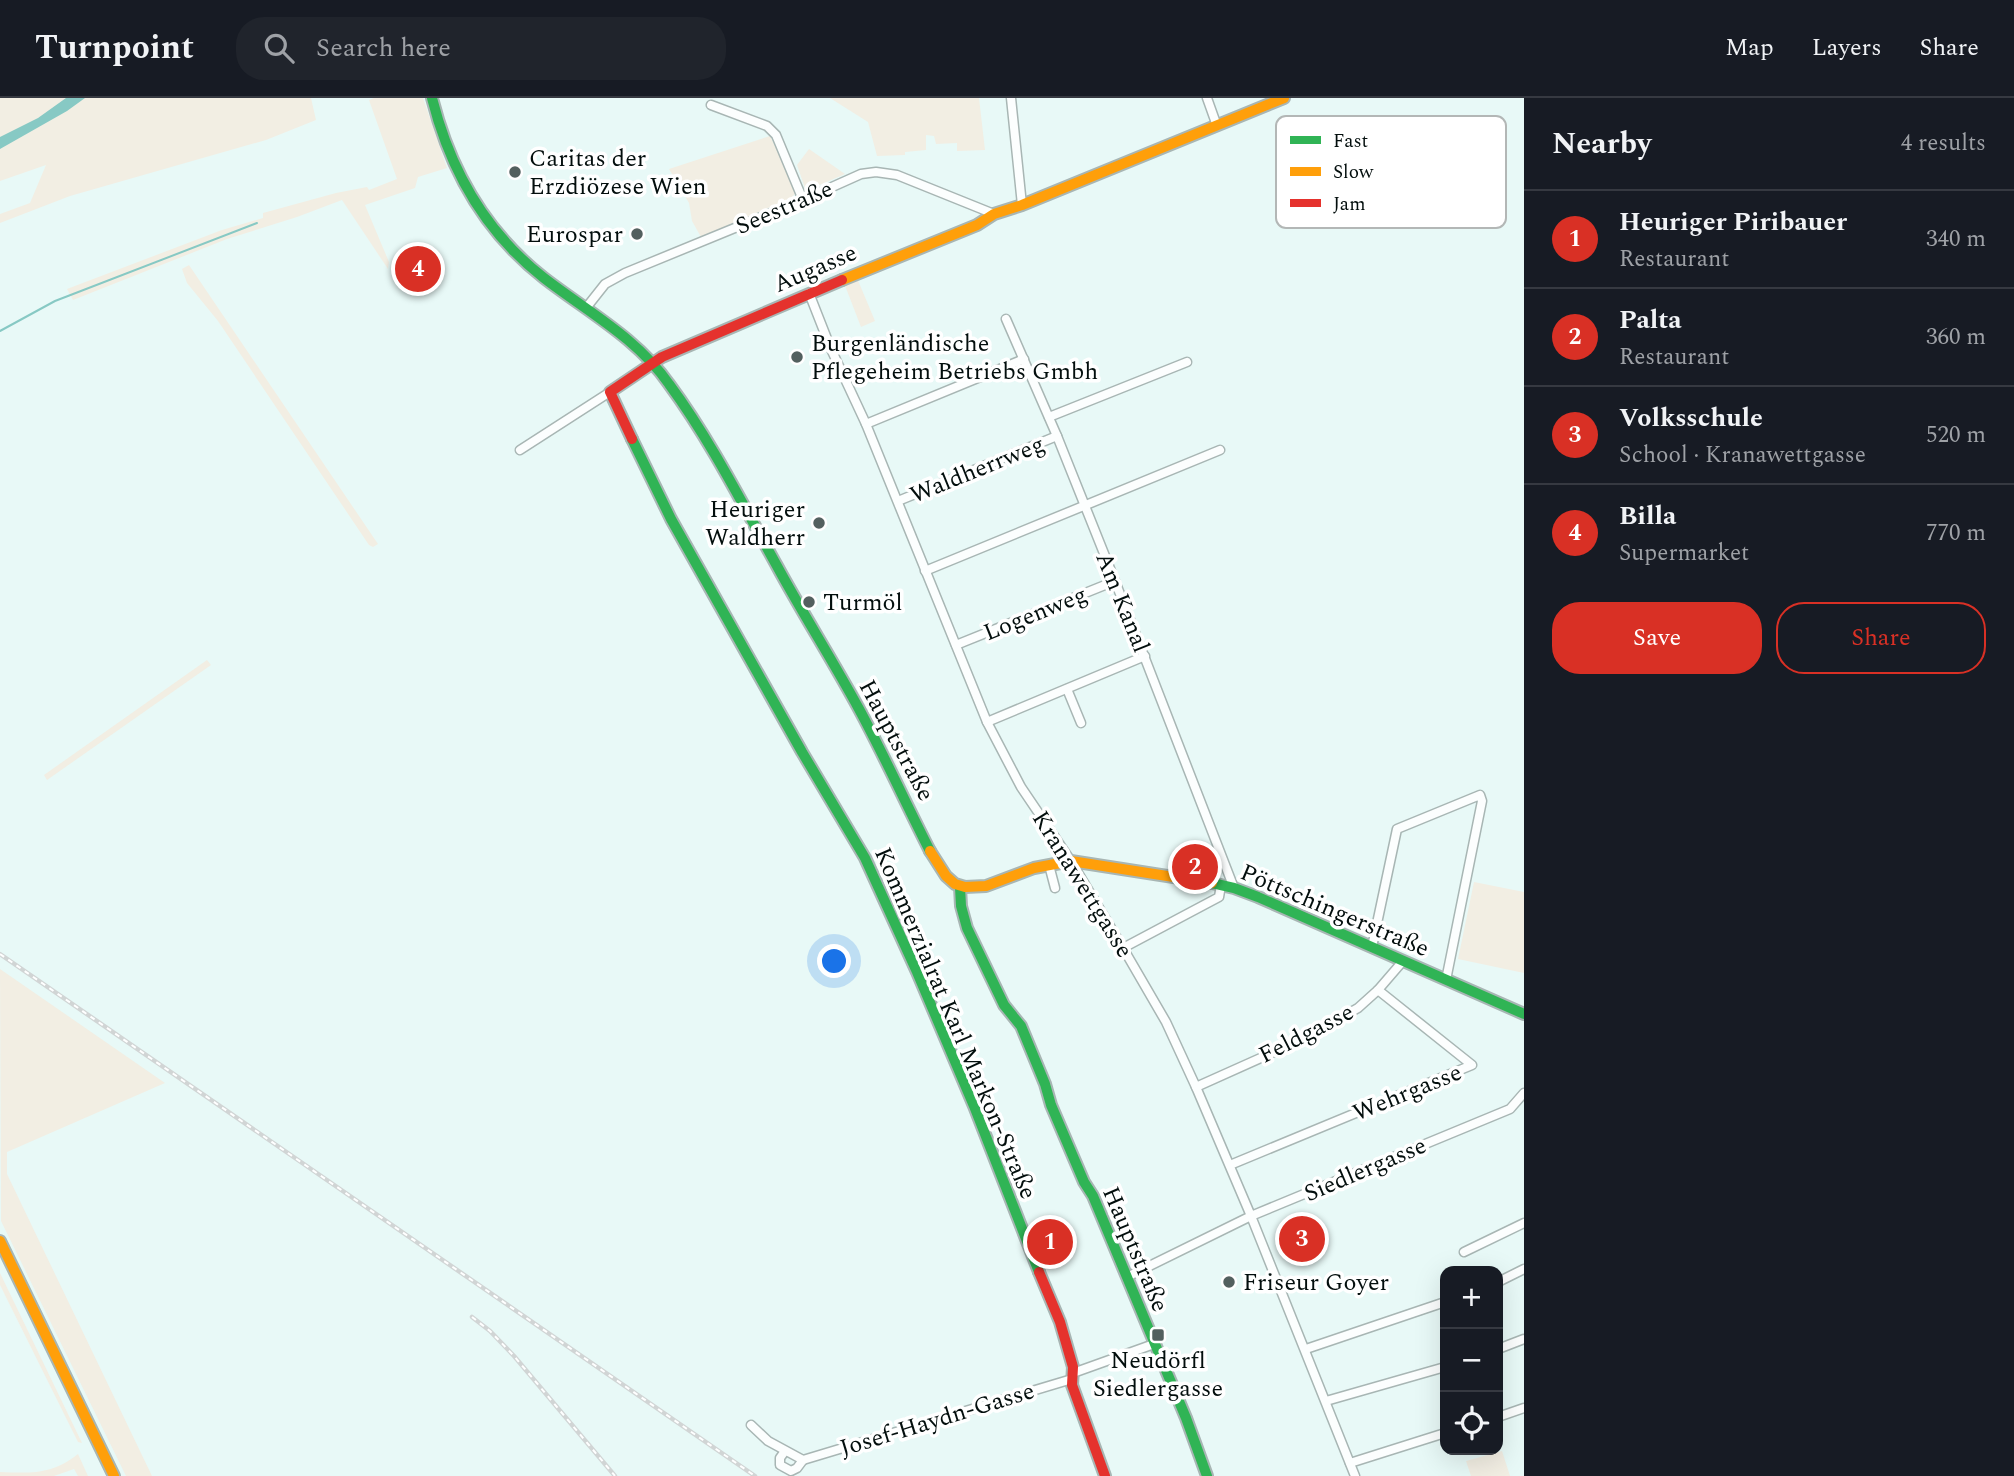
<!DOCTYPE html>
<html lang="en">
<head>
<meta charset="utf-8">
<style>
	body { margin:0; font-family:Spectral,serif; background:#20242c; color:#f1f3f6 }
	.controls { position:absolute; right:21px; bottom:21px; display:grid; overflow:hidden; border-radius:14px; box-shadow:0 7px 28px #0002 }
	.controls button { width:63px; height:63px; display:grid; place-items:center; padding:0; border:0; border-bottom:2px solid #363941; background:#171b24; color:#f1f3f6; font:35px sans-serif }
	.you { position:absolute; left:835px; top:864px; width:24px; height:24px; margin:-18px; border:5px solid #fff; border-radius:50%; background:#1a73e8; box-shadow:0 0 0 10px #1a73e833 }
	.badge { display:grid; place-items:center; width:46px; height:46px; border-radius:50%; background:#d93025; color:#fff; font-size:23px; font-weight:700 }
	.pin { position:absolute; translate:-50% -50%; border:4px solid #fff; box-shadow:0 2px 7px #0006 }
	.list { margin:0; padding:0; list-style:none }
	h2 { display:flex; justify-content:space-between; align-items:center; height:91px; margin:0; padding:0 28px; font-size:30px }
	h2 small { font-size:23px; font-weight:400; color:#9ea1a6 }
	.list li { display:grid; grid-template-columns:46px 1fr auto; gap:21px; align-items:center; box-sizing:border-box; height:98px; padding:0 28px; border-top:2px solid #363941 }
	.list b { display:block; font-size:26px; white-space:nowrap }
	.list p { margin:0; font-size:23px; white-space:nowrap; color:#9ea1a6 }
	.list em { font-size:23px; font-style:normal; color:#9ea1a6 }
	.actions { display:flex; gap:14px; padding:21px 28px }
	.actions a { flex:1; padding:16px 0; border:2px solid #d93025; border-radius:28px; text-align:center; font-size:24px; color:#d93025 }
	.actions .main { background:#d93025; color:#fff }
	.icon { flex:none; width:38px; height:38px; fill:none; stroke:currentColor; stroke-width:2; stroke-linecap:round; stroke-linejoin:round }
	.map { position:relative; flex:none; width:1524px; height:1378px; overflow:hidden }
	header { display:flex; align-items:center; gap:42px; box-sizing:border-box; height:98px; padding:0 35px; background:#171b24; border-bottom:2px solid #363941 }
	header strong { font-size:33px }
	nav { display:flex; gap:38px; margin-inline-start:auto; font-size:24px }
	.search { width:490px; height:63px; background:#20242c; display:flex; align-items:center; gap:18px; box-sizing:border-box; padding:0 24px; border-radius:28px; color:#9ea1a6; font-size:26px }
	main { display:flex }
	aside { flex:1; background:#171b24 }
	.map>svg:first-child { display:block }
</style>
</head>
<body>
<header>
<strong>Turnpoint</strong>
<div class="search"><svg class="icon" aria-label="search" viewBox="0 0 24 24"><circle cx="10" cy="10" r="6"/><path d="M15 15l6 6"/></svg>Search here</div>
<nav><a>Map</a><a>Layers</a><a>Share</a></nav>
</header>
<main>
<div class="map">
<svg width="1524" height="1378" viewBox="0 0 1524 1378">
	<rect width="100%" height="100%" fill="#e8f9f7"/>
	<g fill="#f2eee3">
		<path d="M0 0H311L316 22 266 42 70 98 0 125V116L30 105 46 67 0 83Z"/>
		<path d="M374 0H423L447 70 418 79 415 90 365 107 389 164 388 171 342 102 297 119 227 141 73 202 67 191 222 132 263 120V115L336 95 367 89 369 92 397 81 369 2Z"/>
		<path d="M830 0H979L985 52 957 53V45L936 46 934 38 926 37V52L905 54V57L877 58 868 24Z"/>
		<path d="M770 38 797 94 791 100 701 139 692 123 689 105 669 71Z"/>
		<path d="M809 51 845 76 806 93 797 67Z"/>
		<path d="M189 167 378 446 373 449 369 447 218 223 187 185 182 171Z"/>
		<path d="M857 180 875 223 861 229 844 185Z"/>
		<path d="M207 562 211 567 47 682 44 677Z"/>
		<path d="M1474 784 1524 794V875L1458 861Z"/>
		<path d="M0 871 165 985 7 1054V1076L152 1378H126L1 1123Z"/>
		<path d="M0 1175 82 1345 78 1344 0 1187Z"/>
		<path d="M1502 1353 1510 1378H1471L1466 1363Z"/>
		<path d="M78 1356 88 1378H78L74 1371 54 1378H0V1374C31 1375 52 1377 78 1356Z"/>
	</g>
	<path fill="#87c9c4" d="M66 0H85L67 13 0 51V39L38 20Z"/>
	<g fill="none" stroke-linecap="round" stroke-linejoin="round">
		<path stroke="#87c9c4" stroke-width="2" d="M0 233 55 203 257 125"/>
		<defs>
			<g id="street">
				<path d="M1011 0 1022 107"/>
				<path d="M1207 0 1217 28"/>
				<path d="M711 7 767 28 776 37 803 102"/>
				<path d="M809 195 831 251 866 326 987 624 1021 689 1071 763 1123 850 1166 924 1196 989 1251 1118 1355 1378"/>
				<path d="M586 210 605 186 625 175 803 102 861 76 876 74 897 77 994 116"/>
				<path d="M1006 221 1057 338 1115 483 1234 790"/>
				<path d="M1049 319 1187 264"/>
				<path d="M866 326 1024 261"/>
				<path d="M520 352 610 294"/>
				<path d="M898 403 1057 338"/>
				<path d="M925 473 1220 352"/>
				<path d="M956 547 1115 483"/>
				<path d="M1067 591 1081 625"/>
				<path d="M987 624 1145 558"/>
				<path d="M1049 767 1055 790"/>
				<path d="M1372 849 1397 731 1480 697 1482 703 1446 882"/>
				<path d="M1123 850 1219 799 1221 787"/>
				<path d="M1196 989 1303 941 1358 910 1378 892 1403 863"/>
				<path d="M1230 1067 1472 967 1378 892"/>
				<path d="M1464 1154 1524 1125"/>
				<path d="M1127 1179 1251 1118 1510 1011 1524 995"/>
				<path d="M1498 1184 1524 1171"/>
				<path d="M1306 1251 1445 1204"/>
				<path d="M1498 1251 1524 1241"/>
				<path d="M1073 1275 1154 1246"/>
				<path d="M1326 1303 1445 1269"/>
				<path d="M1498 1319 1524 1310"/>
				<path d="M751 1327 768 1343 803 1362 1072 1281"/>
				<path d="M785 1353 780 1360V1367L791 1373 797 1370 803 1362"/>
				<path d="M1350 1365 1445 1335"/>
			</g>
			<g id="fast">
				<path d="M432 0C450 72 485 134 544 180 588 214 637 240 669 286 711 343 743 407 777 468 803 516 833 563 859 611 884 657 906 706 930 753"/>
				<path d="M632 341 671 421 802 654 865 760 917 874 974 1008 1039 1174"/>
				<path d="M1212 785 1234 790 1258 799 1524 916"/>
				<path d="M960 789 961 808 967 830 1004 907 1021 928 1045 986 1051 1007 1084 1084 1093 1098 1186 1320 1207 1378"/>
			</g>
			<g id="slow">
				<path d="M842 182 977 127 994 116 1022 107 1284 0"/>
				<path d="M930 753 946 778 955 786 965 789 986 788 1034 770 1071 763 1212 785"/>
				<path d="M0 1143 114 1378"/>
			</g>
			<g id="jam">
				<path d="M632 341 610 294 662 259 842 182"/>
				<path d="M1039 1174 1060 1224 1073 1269 1072 1287 1105 1378"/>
			</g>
		</defs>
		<use href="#street" stroke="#a8b6b4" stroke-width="11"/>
		<use href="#fast" stroke="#a8b6b4" stroke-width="14"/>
		<use href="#slow" stroke="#a8b6b4" stroke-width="14"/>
		<use href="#jam" stroke="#a8b6b4" stroke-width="14"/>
		<use href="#street" stroke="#fcfefe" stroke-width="8"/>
		<use href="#fast" stroke="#30b455" stroke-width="10"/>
		<use href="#slow" stroke="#ff9f0a" stroke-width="10"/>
		<use href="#jam" stroke="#e5322d" stroke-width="10"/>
		<defs>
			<g id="rail">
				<path d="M0 856 755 1378"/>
				<path d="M472 1219 490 1233 514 1258 615 1378"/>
			</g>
		</defs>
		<use href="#rail" stroke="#d1d5d5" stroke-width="4.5"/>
		<use href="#rail" stroke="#fff" stroke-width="2" stroke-dasharray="5" stroke-linecap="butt"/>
	</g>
	<g fill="#53605f" stroke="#fff" stroke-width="2.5">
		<circle cx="515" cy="74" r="7"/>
		<circle cx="637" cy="136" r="7"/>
		<circle cx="797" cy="259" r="7"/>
		<circle cx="819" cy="425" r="7"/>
		<circle cx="809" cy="504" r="7"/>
		<circle cx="1229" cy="1184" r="7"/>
		<rect x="1151" y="1230" width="14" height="14" rx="3.5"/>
	</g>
	<g text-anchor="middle" stroke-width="7" stroke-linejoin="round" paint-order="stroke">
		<g font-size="24" fill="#030e0d" stroke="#fff" text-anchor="start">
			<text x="529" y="68">Caritas der<tspan x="529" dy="28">Erzdiözese Wien</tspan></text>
			<text x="623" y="144" text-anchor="end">Eurospar</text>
			<text x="811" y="253">Burgenländische<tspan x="811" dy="28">Pflegeheim Betriebs Gmbh</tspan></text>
			<text x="805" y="419" text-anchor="end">Heuriger<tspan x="805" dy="28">Waldherr</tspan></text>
			<text x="823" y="512">Turmöl</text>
			<text x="1243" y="1192">Friseur Goyer</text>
			<text x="1158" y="1270" text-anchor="middle">Neudörfl<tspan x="1158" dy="28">Siedlergasse</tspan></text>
		</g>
		<g font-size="24" fill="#030e0d" stroke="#fff">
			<text transform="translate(784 109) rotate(-23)" y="8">Seestraße</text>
			<text transform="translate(815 170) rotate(-23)" y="8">Augasse</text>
			<text transform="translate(977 371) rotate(-22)" y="8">Waldherrweg</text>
			<text transform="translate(1123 504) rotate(68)" y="8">Am Kanal</text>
			<text transform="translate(1035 515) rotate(-22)" y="8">Logenweg</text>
			<text transform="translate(897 642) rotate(62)" y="8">Hauptstraße</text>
			<text transform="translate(1083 786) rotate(58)" y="8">Kranawettgasse</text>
			<text transform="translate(1335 812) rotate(23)" y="8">Pöttschingerstraße</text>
			<text transform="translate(956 925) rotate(67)" y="8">Kommerzialrat Karl Markon-Straße</text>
			<text transform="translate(1306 935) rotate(-27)" y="8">Feldgasse</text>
			<text transform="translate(1407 994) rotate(-22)" y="8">Wehrgasse</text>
			<text transform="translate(1365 1071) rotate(-23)" y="8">Siedlergasse</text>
			<text transform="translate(1136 1151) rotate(67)" y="8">Hauptstraße</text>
			<text transform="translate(937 1321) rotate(-17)" y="8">Josef-Haydn-Gasse</text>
		</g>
	</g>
	<rect x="1276" y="18" width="230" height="112" rx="10" fill="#fff" stroke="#b3b7b6" stroke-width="2"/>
	<rect x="1290" y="38" width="31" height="8" fill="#30b455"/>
	<rect x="1290" y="69" width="31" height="9" fill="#ff9f0a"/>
	<rect x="1290" y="101" width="31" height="8" fill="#e5322d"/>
	<g font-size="19" fill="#030e0d">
		<text x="1333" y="49">Fast</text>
		<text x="1333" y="80">Slow</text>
		<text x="1333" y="112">Jam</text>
	</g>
</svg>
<div class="controls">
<button>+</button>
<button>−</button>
<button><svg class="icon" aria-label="locate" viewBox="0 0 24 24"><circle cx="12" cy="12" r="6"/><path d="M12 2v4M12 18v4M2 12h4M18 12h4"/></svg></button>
</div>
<div class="you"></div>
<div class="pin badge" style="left:1050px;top:1144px">1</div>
<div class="pin badge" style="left:1195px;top:769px">2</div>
<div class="pin badge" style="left:1302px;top:1141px">3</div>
<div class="pin badge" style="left:418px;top:171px">4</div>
</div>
<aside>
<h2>Nearby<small>4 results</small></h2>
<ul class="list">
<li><span class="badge">1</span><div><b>Heuriger Piribauer</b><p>Restaurant</p></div><em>340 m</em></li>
<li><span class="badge">2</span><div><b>Palta</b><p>Restaurant</p></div><em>360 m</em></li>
<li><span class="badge">3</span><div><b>Volksschule</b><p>School · Kranawettgasse</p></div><em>520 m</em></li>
<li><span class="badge">4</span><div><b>Billa</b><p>Supermarket</p></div><em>770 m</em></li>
</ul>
<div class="actions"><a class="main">Save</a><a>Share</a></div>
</aside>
</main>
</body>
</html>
